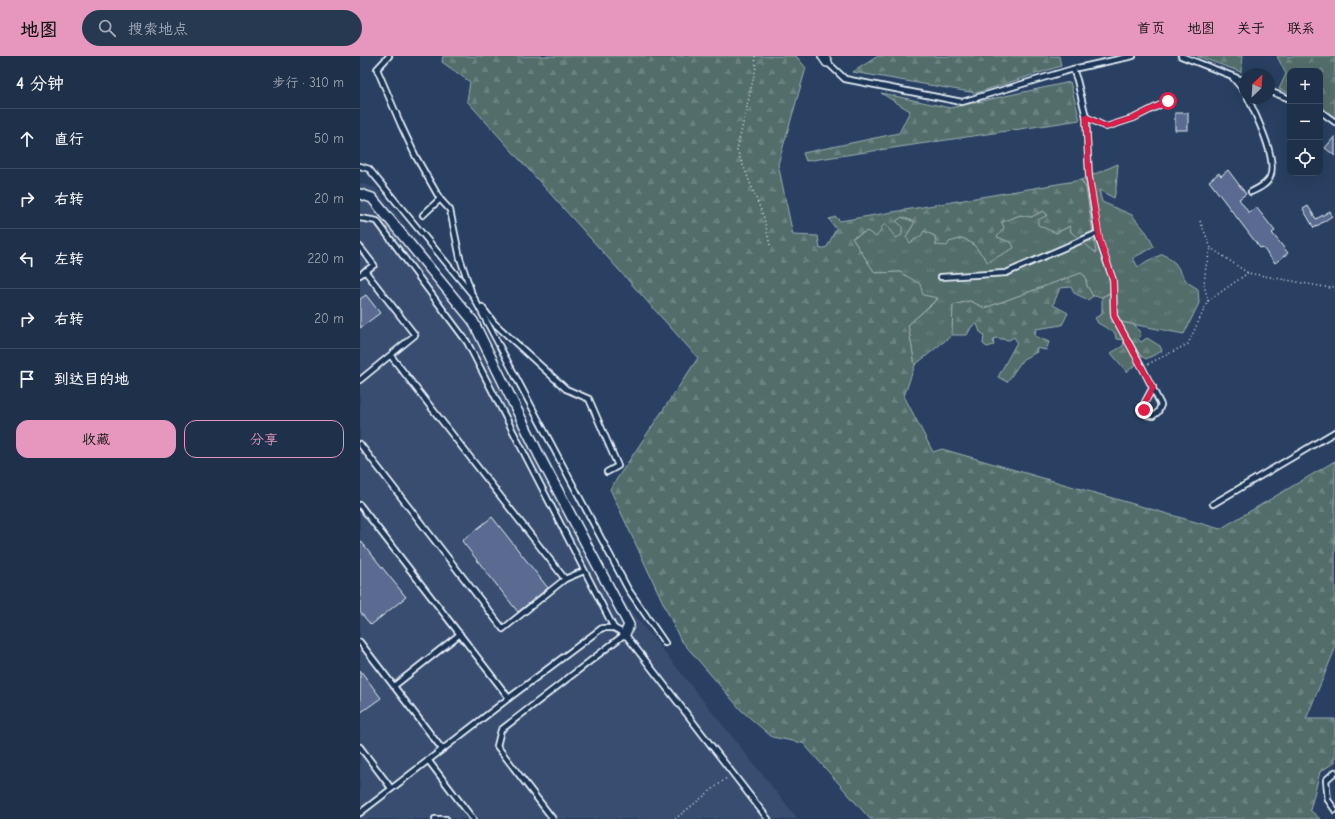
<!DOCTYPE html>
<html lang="zh">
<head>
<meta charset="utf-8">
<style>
	body { margin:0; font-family:"Comic Neue","LXGW WenKai TC",sans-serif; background:#273851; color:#f1f3f6 }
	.controls { position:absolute; right:12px; top:12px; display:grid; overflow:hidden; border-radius:8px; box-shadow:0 4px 16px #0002 }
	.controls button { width:36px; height:36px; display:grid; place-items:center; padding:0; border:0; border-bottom:1px solid #3c4b62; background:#1f304a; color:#f1f3f6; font:20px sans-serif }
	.compass { position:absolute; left:879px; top:12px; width:36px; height:36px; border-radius:50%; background:#1f304a; box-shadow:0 4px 16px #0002; rotate:25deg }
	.stop { position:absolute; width:12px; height:12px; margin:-9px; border:3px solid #e11d48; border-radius:50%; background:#fff }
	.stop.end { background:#e11d48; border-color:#fff; box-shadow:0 1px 4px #0008 }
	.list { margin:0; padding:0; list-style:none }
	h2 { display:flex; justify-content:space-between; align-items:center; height:52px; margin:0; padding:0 16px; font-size:17px }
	h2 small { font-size:13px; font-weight:400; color:#a1a9b5 }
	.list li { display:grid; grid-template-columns:26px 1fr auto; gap:12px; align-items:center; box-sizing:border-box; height:60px; padding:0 16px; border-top:1px solid #3c4b62 }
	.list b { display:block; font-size:15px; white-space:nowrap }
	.list em { font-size:13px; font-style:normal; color:#a1a9b5 }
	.actions { display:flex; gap:8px; padding:12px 16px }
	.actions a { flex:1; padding:9px 0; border:1px solid #e797bd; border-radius:12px; text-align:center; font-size:14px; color:#e797bd }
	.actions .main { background:#e797bd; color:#111 }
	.icon { flex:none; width:22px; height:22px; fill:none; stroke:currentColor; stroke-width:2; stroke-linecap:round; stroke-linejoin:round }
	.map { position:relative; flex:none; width:975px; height:763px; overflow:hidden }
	header { display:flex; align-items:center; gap:24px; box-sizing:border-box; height:56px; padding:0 20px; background:#e797bd; color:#111 }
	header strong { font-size:19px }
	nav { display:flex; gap:22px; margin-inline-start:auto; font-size:14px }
	.search { width:280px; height:36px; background:#273851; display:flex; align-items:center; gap:10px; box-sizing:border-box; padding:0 14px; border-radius:22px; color:#a1a9b5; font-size:15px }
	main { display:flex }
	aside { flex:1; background:#1f304a }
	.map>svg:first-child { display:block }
</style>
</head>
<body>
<header>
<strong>地图</strong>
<div class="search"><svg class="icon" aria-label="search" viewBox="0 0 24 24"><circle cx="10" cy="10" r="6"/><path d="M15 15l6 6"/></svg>搜索地点</div>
<nav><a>首页</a><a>地图</a><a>关于</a><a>联系</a></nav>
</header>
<main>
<aside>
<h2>4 分钟<small>步行 · 310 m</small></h2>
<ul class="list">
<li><svg class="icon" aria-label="ahead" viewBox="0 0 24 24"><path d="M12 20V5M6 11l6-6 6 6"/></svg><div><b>直行</b></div><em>50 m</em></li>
<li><svg class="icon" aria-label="right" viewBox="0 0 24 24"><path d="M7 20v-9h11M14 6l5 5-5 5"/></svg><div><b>右转</b></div><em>20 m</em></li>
<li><svg class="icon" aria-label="left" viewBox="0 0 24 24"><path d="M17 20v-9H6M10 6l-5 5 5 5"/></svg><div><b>左转</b></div><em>220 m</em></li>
<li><svg class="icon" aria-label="right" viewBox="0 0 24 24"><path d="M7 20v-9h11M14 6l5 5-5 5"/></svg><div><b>右转</b></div><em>20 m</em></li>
<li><svg class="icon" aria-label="arrive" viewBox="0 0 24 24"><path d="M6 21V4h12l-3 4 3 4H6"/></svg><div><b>到达目的地</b></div></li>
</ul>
<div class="actions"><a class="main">收藏</a><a>分享</a></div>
</aside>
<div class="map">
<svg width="975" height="763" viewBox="0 0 975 763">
	<defs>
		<pattern id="grass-tufts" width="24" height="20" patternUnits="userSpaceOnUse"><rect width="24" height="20" fill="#536d6b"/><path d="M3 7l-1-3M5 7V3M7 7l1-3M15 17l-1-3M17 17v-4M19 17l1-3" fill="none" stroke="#6c8281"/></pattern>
		<pattern id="forest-firs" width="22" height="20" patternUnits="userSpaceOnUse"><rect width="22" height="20" fill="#536d6b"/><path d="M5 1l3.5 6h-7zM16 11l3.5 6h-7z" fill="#6c8281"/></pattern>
	</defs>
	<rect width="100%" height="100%" fill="#294062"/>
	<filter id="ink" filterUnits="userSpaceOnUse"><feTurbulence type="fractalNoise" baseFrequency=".025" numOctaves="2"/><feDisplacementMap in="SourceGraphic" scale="8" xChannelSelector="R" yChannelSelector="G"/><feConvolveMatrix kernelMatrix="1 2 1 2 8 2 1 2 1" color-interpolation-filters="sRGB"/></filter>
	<g filter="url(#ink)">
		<path fill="#384d70" d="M0 127 16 132 116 261 261 542 438 763H0Z"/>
		<path fill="url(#grass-tufts)" stroke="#9eafb2" d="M758 108 756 133 754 142 739 134 742 146 772 159 787 177 794 191 773 202 778 211 787 205 803 198 815 207 827 226 838 233 839 247 824 278 761 266 758 260 750 257 749 237 742 241 733 240 727 230 725 220 721 217 625 252 610 245 593 249 592 279 555 309 548 269 578 243 563 239 540 216 515 217 492 182 507 175 521 172 525 168 536 165 541 161 555 166 546 181 564 175 575 180 576 189 603 182 613 188 628 205 652 187 637 181 642 166 660 159 671 161 683 155 688 159 696 177 710 170 726 132 721 124Z"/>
		<g fill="url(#forest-firs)" stroke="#9eafb2">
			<path d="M83 0H436L446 12 418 108 433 179 458 180 460 193 467 191 476 173 469 163 476 161 480 165 721 124 726 132 736 197 711 176 710 170 696 177 678 169V164L688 159 683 155 671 161 660 159 642 166 644 172 637 181 652 187 654 192 628 206 613 188 603 182 589 186 587 190 576 189 575 180 564 175 561 180 550 187 546 181 555 166 542 161 536 165 542 170V179L536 182 525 168 521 172V175L516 181 507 175 492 182 515 217 540 216 560 228 563 239 578 242 548 269 555 309 544 340 573 396 582 393 860 473 975 405V593L946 663H975V706L960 716 950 754 960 763H510L443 687 412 681 381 654 320 583 250 433 338 302 107 45 110 26 82 6Z"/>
			<path d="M518 0H699L701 10 616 37 493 16Z"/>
			<path d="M837 0H882L881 16Z"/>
			<path d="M917 0H975V63L960 49V15H930V37L919 33 926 18Z"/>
			<path d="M710 26 720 64 446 105 443 97 539 77 550 55 521 37 590 52Z"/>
			<path d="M721 217 725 220 727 230 733 240 728 244 714 237 711 231 700 232 693 249 708 257 702 269 676 273 675 280 689 286 686 294 676 292 677 296 663 303 647 326 638 321 657 286 654 281 649 284 635 282 633 284 634 289 627 291 623 288 624 279 620 276 617 268 612 270 607 279H592L593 249 610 245 625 252Z"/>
			<path d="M750 237V257L758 260 761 266 775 269 781 278 778 283 781 286 787 282 800 290 802 295 786 303 770 293 776 308 767 316 751 297 763 290 764 284 756 283 755 277 738 267 735 262 742 258V241Z"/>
		</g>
		<g fill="#5a6b90" stroke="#e8f1f8">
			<rect x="815" y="57" width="13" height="17"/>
			<path d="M975 80V100L965 92Z"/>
			<path d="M868 114 886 138 879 143 889 157 896 151 915 175 912 177 928 197 915 207 902 191 900 192 849 125 859 117 861 120Z"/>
			<path d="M948 150 956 163 970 155 972 160 954 172 943 153Z"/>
			<path d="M6 239 20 257 0 272V243Z"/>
			<path d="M132 461 188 532 158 556 102 485Z"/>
			<path d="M0 484 46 541 11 569 0 556Z"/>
			<path d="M0 614 21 642 0 657Z"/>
		</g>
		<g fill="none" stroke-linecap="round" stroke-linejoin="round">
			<defs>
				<g id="lane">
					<path d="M29 0 17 13 41 69 56 101 80 143 63 159"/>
					<path d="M821 0 885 25"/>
					<path d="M467 6 485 23 602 46 713 13 773 0"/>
					<path d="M713 13 717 24 726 61 729 121 739 184 753 224 754 260 782 311 801 349 798 356 793 360 787 359 784 354 785 346 793 331"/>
					<path d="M873 22 885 36"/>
					<path d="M909 35 930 43"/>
					<path d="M888 42C896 60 918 103 910 121 907 129 897 133 891 136"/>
					<path d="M960 55 975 66"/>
					<path d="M726 61 746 71 774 62 808 45"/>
					<path d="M0 110 9 113 112 238 268 533 305 587"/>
					<path d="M80 143 90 154 100 202 111 235"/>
					<path d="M0 162 17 165 107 286 254 572"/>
					<path d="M0 191 14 209 0 219"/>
					<path d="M581 221 646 217 738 177"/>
					<path d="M122 251 134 267 206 333 229 343 258 410 247 416"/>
					<path d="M31 300 205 523"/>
					<path d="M0 324 55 279 5 215"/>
					<path d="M0 388 143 573 205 523 224 515"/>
					<path d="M853 448 975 376"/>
					<path d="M0 449 149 642"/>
					<path d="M0 586 82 693"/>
					<path d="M34 630 100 578"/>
					<path d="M0 691 31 732"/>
					<path d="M68 704 113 763"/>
					<path d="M975 716 966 724 968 744 975 754"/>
					<path d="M0 757 149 642 242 572H254L265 578 408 763"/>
					<path d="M75 763H86"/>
					<path d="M193 763 137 690 141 674 265 578"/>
				</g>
				<g id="street">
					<path d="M463 0 467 6"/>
					<path d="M0 138 12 142 113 265 180 401 269 569 265 578"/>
				</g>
			</defs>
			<use href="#lane" stroke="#e8f1f8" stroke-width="8"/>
			<use href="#street" stroke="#e8f1f8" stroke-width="12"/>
			<g stroke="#e8f1f8" stroke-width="1.5" stroke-dasharray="1 3" stroke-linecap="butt">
				<path d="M395 0 396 11 377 94 404 162 410 189"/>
				<path d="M840 165 851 192 888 217 970 232 975 230"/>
				<path d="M848 245 888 217"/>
				<path d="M788 308 828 288 848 245 844 228 846 210 851 192"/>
				<path d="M315 763 368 721"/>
			</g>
			<use href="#lane" stroke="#1d3557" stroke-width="4.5"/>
			<use href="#street" stroke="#1d3557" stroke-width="9"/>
		</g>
	</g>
	<g fill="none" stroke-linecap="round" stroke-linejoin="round" filter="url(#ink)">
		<path stroke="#e11d48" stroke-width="5" d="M784 354 785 346 793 332 754 260 753 224 740 184 729 120 726 61 746 71 774 62 808 45"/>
	</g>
</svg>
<div class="controls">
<button>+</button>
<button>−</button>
<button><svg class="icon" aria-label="locate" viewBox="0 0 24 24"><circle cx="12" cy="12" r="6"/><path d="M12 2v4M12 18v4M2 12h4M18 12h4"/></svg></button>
</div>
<svg class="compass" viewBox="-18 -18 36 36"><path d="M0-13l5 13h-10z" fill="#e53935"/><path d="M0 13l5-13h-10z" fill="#a1a9b5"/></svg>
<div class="stop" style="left:808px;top:45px"></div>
<div class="stop end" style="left:784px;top:354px"></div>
</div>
</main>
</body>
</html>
